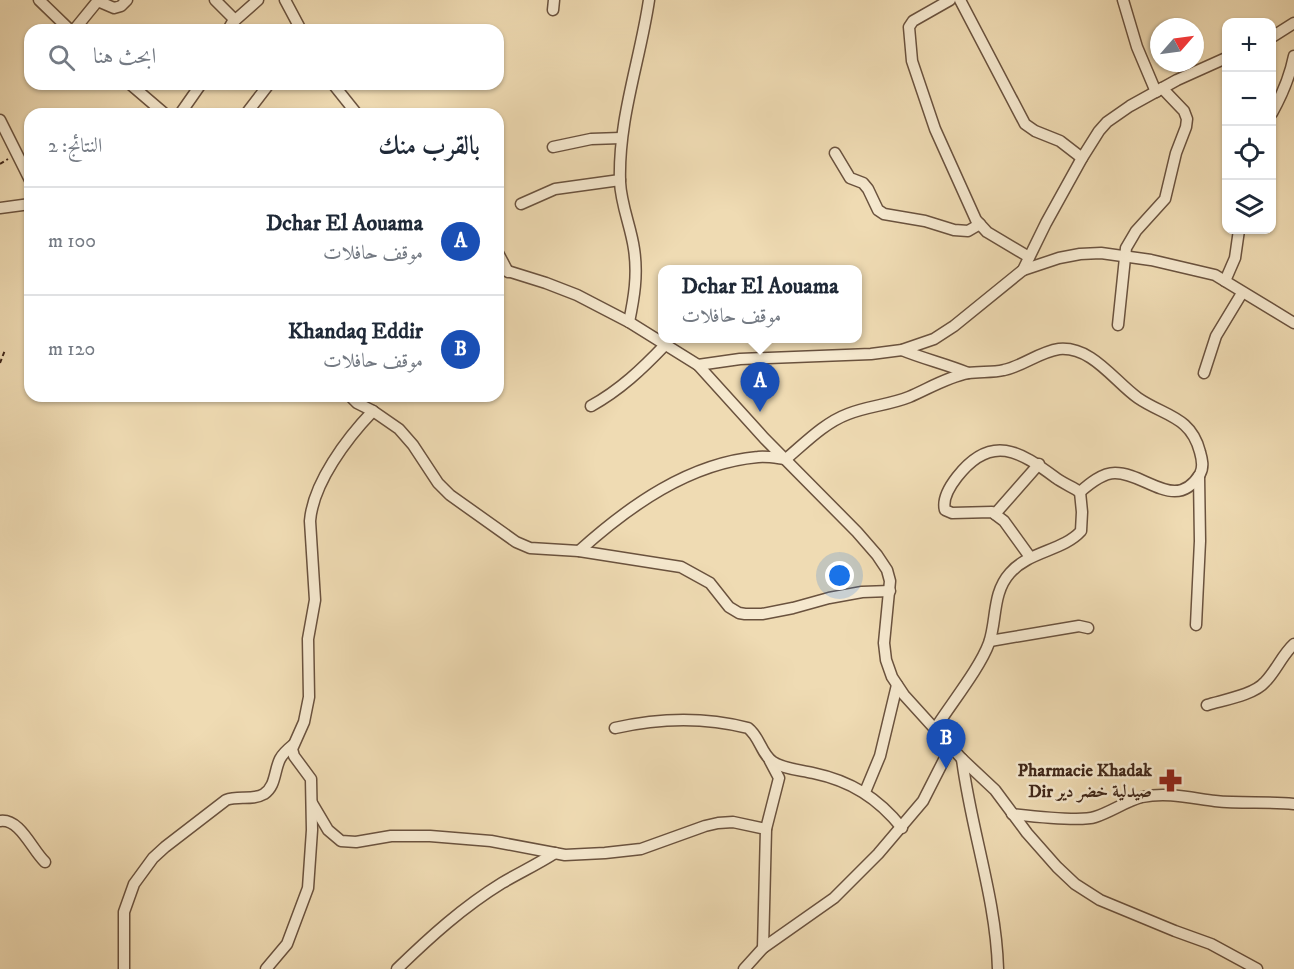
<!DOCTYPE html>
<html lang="ar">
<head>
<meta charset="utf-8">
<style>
	body { margin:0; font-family:"IM FELL DW Pica",Amiri,serif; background:#f2f2f3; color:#1f2937; direction:rtl }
	.controls { position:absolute; right:18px; top:18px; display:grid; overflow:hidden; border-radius:12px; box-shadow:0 2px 4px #0004 }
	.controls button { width:54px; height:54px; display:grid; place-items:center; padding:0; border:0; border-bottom:2px solid #e0e1e3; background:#fff; color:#1f2937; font:30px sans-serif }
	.compass { position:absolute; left:1150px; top:18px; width:54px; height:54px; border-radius:50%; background:#fff; box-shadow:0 2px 4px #0004; rotate:62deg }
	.you { position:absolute; left:840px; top:576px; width:21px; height:21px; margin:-15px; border:4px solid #fff; border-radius:50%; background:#1a73e8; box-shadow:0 0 0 9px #1a73e833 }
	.badge { display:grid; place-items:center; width:39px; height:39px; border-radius:50%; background:#111827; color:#fff; font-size:20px; font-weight:700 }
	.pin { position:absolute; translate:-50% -50px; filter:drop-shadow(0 2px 3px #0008) }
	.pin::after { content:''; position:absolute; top:32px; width:21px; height:18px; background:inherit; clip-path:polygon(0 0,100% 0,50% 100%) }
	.popup { position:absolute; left:658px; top:265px; width:204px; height:78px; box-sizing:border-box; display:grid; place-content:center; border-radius:12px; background:#fff; filter:drop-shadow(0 2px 4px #0005); font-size:20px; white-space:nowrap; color:#747a83 }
	.popup b { font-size:22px; color:#1f2937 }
	.popup::after { content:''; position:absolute; left:50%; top:100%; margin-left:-12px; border:12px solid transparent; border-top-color:#fff }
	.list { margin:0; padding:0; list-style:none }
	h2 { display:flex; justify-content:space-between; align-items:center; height:78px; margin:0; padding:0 24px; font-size:26px }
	h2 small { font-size:20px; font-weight:400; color:#747a83 }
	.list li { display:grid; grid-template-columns:39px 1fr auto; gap:18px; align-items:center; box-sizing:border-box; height:108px; padding:0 24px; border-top:2px solid #e0e1e3 }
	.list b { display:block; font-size:22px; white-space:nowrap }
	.list p { margin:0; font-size:20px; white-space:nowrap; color:#747a83 }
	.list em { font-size:20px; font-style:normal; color:#747a83 }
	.icon { flex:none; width:33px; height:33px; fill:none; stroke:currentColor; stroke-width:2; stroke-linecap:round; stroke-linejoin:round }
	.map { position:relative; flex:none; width:1294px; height:969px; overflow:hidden; direction:ltr }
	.search { position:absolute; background:#fff; box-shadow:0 2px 4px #0004; left:24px; top:24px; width:480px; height:66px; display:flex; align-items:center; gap:15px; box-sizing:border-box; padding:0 21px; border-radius:18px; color:#747a83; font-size:22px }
	.panel { position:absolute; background:#fff; box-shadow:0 2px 4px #0004; left:24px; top:108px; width:480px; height:294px; border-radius:18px; direction:rtl }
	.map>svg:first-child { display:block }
</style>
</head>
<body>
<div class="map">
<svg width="1294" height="969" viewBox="0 0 1294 969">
	<rect width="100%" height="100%" fill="#efdbb3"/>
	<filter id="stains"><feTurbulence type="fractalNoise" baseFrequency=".00333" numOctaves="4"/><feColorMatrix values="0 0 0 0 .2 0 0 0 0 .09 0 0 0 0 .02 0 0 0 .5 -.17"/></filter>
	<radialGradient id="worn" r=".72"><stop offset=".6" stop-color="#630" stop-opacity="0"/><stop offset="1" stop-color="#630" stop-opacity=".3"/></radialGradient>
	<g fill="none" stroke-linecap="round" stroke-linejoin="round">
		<defs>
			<g id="minor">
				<path d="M39 0 70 30"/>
				<path d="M215 0 235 20"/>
				<path d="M285 0 301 30"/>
				<path d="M950 0 913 21 909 27 912 61 935 129 976 220 987 232 1029 257"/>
				<path d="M960 0 1025 124 1035 131 1060 141 1082 158"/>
				<path d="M1123 0 1137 47 1156 92"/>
				<path d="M553 10 554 0"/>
				<path d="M74 30 96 3 100 2 114 8 121 6 127 0"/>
				<path d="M228 30 232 23 258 0"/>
				<path d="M1272 37 1294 23"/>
				<path d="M130 84 165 114"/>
				<path d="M333 84 357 114"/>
				<path d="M1272 113C1282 95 1290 76 1294 56"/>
				<path d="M180 114 201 84"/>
				<path d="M246 114 269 84"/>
				<path d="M0 120 30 180"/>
				<path d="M553 147 591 139 621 138"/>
				<path d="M835 153 850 178 863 183 868 189 878 210 884 214 925 221 954 230 968 231 980 224"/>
				<path d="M521 204 555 189 620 180"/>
				<path d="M0 208 30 204"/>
				<path d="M498 253 508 272"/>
				<path d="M498 268 546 283 577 295 629 322 698 365 764 438 857 532 877 555 887 570 890 581 884 643 886 660 892 677 904 695 962 759 995 790 1027 833 1057 867 1075 884 1100 900 1175 931 1211 944 1257 969"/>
				<path d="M1023 270 1059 258 1080 254 1101 253 1151 260 1215 275 1294 323"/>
				<path d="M1225 281 1235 258 1239 230"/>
				<path d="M629 322C634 298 638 275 634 249 631 227 621 205 620 182 618 119 640 61 649 0"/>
				<path d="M1118 325 1126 248 1136 231 1165 199 1176 153 1186 127 1187 119 1184 111 1162 88"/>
				<path d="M902 350C924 359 946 364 968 373"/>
				<path d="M698 365 740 359 871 354 902 350 934 339 954 326 1023 270 1046 223 1082 158 1099 131 1107 122 1130 106 1177 80 1226 58"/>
				<path d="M1204 373 1216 336 1242 293"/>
				<path d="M350 396 357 403 373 411 399 429 413 445 438 483 450 495 516 542 530 548 579 551 681 567 710 583 729 607 739 613 745 614H762L793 608 829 598 862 592 890 591"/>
				<path d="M591 406C620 390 642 369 665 345"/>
				<path d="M995 514 1039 464"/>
				<path d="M579 551C629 506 689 463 758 457 767 456 777 458 786 459 805 443 824 423 848 414 868 406 889 405 909 397 928 389 947 377 968 373 980 371 992 373 1004 370 1023 366 1039 352 1059 349 1092 346 1114 381 1138 398 1164 416 1191 416 1200 452 1202 459 1204 467 1200 474 1176 513 1146 473 1115 473 1102 473 1089 484 1080 492"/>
				<path d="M1030 557 1004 521 992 512 952 513 945 510C942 499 950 486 957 477 991 433 1020 451 1056 478 1063 483 1072 487 1080 492"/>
				<path d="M1196 625 1200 541 1199 476"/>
				<path d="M990 641 1079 626 1088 628"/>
				<path d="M1207 705C1223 700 1254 695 1265 682 1276 671 1282 655 1294 644"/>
				<path d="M615 728C659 718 705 717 748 728 760 737 761 754 773 762 784 769 800 770 813 773 851 781 878 798 902 828"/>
				<path d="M935 729C950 705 980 668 989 643 997 620 992 593 1010 573 1029 551 1063 551 1081 531L1082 512 1080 492"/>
				<path d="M962 759C971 830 996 898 998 969"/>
				<path d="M865 792 880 756 897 685"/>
				<path d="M312 803 328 830 341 841 356 842 391 836H430L491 841 565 855 605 853 641 849 705 826 718 823 733 822 766 829"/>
				<path d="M1012 814C1030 816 1080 822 1095 817 1111 812 1126 801 1142 797 1167 792 1191 798 1215 801 1242 804 1268 801 1294 804"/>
				<path d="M0 821C20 818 32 850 45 862"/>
				<path d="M763 948 766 829 779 778 770 761"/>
				<path d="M124 969V912L134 884 153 858 165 847 226 800C238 795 252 801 264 794 276 786 274 771 280 759 283 753 288 749 293 745"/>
				<path d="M266 969 287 944 308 888 312 830 311 779 294 756 292 749 304 722 309 697 308 639 315 600 310 521C313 483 347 438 373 411"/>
				<path d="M397 969C430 937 463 907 502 883 519 873 538 864 555 853"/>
				<path d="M744 969 763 948 834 898 878 854 923 801 951 746"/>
			</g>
		</defs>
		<use href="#minor" stroke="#6a523e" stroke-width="13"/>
		<g stroke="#3d2417" stroke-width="2" stroke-dasharray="4.5 3" stroke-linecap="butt">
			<path d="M25 147 30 143"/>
			<path d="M0 164 8 159"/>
			<path d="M0 363 5 350"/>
		</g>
		<use href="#minor" stroke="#f5e8ce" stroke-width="10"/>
	</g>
	<defs>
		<symbol id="pharmacy-bare" viewBox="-9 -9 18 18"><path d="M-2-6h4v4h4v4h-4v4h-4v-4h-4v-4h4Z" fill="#8f2418" stroke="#f5e8ce" stroke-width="2.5" paint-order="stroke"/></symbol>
	</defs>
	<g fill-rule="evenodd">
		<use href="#pharmacy-bare" x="1154" y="764" width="33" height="33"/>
	</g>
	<g text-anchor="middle" stroke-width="5" stroke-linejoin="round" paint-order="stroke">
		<g font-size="18" font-weight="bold" fill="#3d2417" stroke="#f5e8ce" text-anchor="end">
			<text x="1152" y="776">Pharmacie Khadak<tspan x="1152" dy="21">Dir صيدلية خضر دير</tspan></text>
		</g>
	</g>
	<rect width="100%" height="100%" filter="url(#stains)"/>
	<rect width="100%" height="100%" fill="url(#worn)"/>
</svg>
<div class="controls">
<button>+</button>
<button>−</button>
<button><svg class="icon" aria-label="locate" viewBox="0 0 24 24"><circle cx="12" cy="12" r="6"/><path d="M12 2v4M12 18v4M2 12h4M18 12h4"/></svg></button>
<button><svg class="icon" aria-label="layers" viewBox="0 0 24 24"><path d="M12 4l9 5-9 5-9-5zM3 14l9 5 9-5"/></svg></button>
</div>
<svg class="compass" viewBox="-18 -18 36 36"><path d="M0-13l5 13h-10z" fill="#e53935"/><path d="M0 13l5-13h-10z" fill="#747a83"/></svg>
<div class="you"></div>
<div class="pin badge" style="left:760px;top:412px;background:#1a4fb4">A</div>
<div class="popup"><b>Dchar El Aouama</b>موقف حافلات</div>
<div class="pin badge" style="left:946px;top:769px;background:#1a4fb4">B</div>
<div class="search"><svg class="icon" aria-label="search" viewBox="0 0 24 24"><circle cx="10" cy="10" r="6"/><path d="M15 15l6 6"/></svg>ابحث هنا</div>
<section class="panel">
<h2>بالقرب منك<small>النتائج: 2</small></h2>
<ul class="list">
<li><span class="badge" style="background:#1a4fb4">A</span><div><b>Dchar El Aouama</b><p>موقف حافلات</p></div><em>100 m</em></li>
<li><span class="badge" style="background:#1a4fb4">B</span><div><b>Khandaq Eddir</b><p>موقف حافلات</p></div><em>120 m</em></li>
</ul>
</section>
</div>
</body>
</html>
